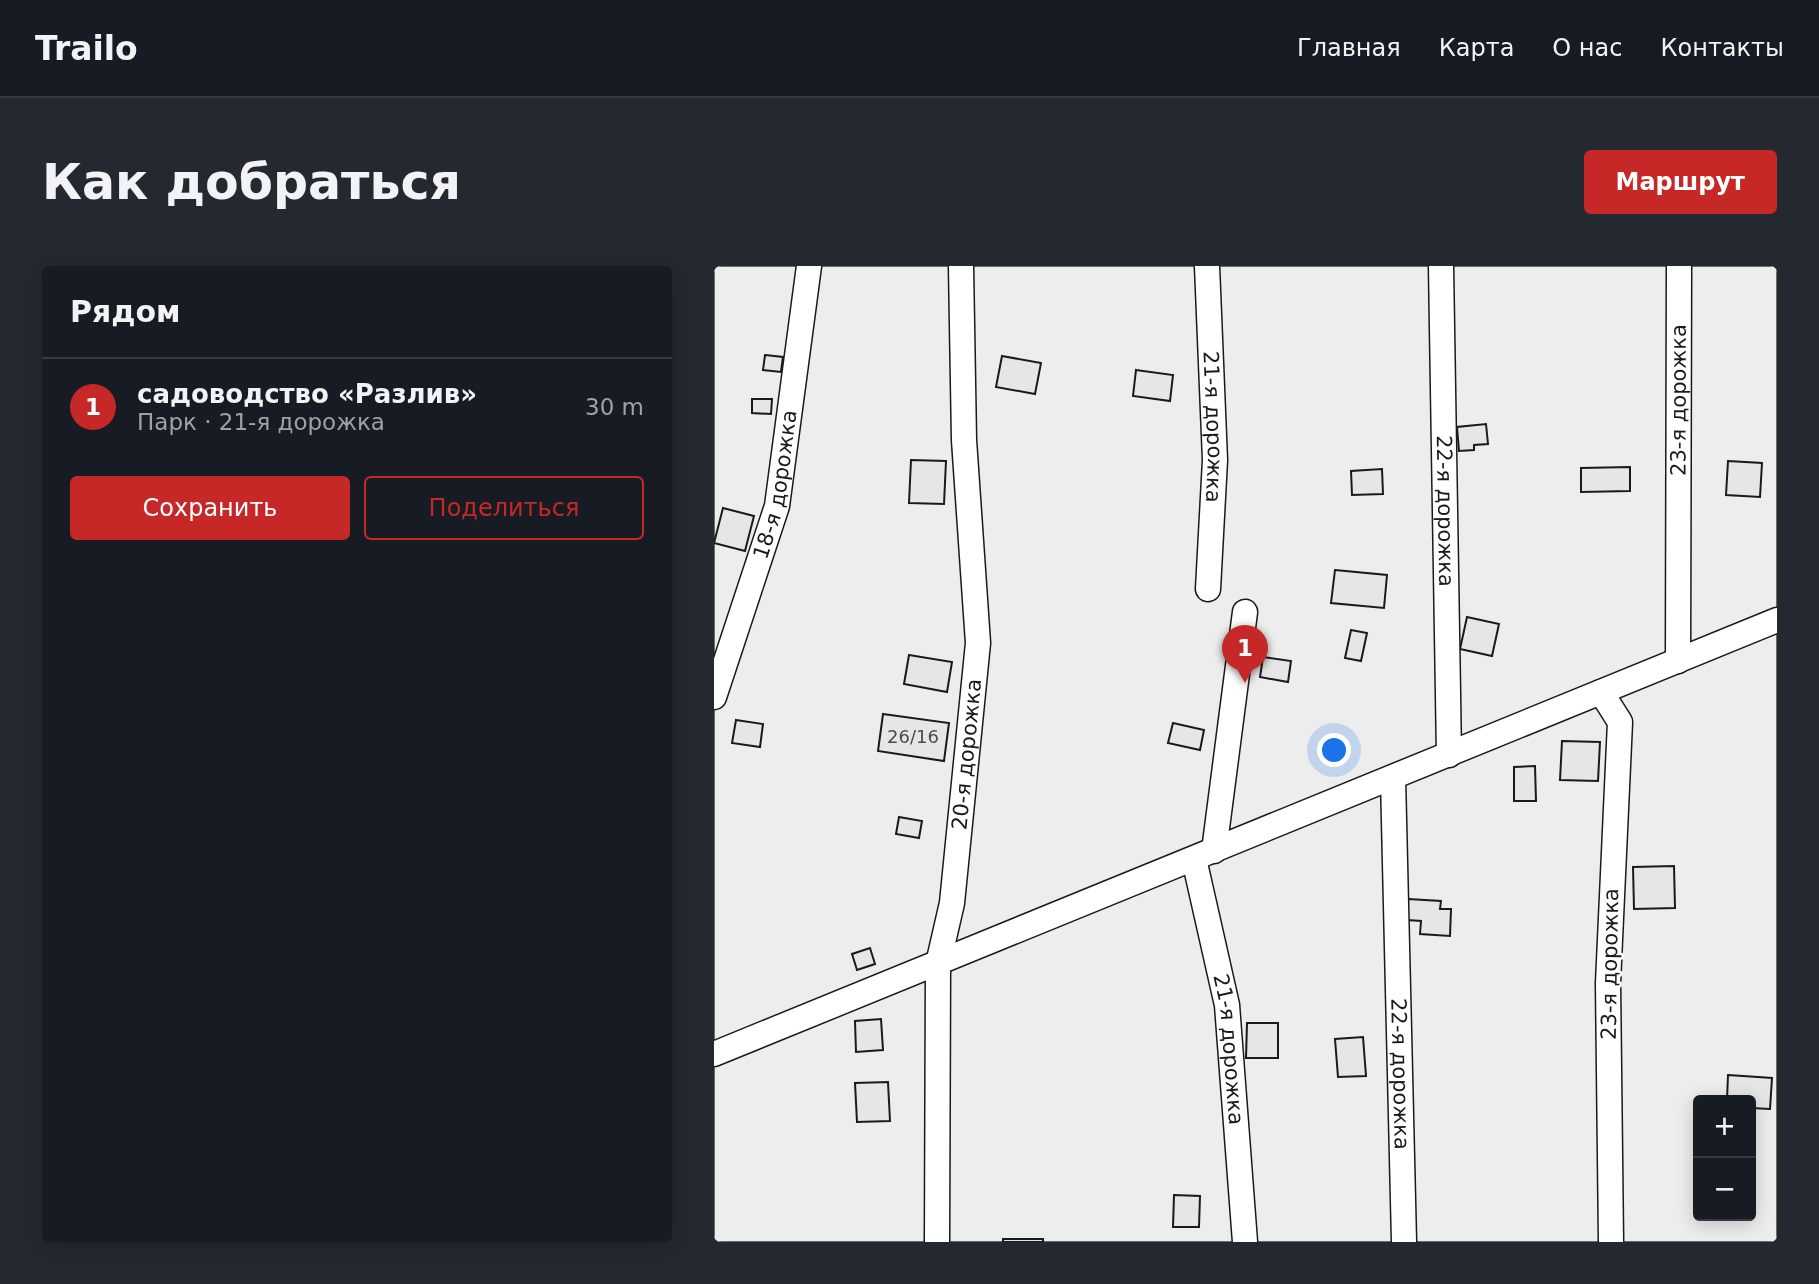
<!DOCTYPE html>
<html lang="ru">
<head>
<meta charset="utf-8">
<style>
	body { margin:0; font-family:"DejaVu Sans",sans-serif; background:#242831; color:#f1f3f6 }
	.controls { position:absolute; right:21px; bottom:21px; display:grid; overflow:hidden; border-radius:7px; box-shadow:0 4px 18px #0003 }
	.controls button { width:63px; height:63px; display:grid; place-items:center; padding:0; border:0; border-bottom:2px solid #363941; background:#171b24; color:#f1f3f6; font:35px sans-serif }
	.you { position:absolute; left:621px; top:485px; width:24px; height:24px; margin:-18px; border:5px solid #fff; border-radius:50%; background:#1a73e8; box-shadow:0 0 0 10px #1a73e833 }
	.badge { display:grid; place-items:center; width:46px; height:46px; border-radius:50%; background:#c62828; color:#fff; font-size:23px; font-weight:700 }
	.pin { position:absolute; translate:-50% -58px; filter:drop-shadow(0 2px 4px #0008) }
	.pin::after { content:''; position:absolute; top:37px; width:24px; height:21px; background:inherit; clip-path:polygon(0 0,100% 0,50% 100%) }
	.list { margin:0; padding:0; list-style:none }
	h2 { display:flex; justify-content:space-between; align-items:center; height:91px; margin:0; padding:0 28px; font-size:30px }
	h2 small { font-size:23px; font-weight:400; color:#9ea1a6 }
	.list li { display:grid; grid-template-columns:46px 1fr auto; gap:21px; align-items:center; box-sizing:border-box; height:98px; padding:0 28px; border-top:2px solid #363941 }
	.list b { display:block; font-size:26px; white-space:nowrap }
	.list p { margin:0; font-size:23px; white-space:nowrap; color:#9ea1a6 }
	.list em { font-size:23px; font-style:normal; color:#9ea1a6 }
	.actions { display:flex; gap:14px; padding:21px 28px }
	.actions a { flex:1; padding:16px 0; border:2px solid #c62828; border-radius:7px; text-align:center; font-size:24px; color:#c62828 }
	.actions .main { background:#c62828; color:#fff }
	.map { position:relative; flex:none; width:1063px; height:976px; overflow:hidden; border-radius:7px }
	header { display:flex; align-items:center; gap:42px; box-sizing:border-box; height:98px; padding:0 35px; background:#171b24; border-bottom:2px solid #363941 }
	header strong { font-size:33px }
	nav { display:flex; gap:38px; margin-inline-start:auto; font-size:24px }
	.intro { display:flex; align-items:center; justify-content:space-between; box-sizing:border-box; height:168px; padding:0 42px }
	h1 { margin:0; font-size:49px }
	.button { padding:18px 32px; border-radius:7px; background:#c62828; color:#fff; font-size:24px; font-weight:700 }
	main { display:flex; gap:42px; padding:0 42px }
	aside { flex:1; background:#171b24; border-radius:7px; box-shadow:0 4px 18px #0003 }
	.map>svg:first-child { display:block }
</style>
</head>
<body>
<header>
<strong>Trailo</strong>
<nav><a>Главная</a><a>Карта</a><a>О нас</a><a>Контакты</a></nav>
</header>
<div class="intro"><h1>Как добраться</h1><a class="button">Маршрут</a></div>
<main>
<aside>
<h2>Рядом<small></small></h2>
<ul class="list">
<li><span class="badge">1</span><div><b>садоводство «Разлив»</b><p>Парк · 21-я дорожка</p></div><em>30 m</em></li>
</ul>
<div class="actions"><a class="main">Сохранить</a><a>Поделиться</a></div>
</aside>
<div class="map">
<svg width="1063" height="976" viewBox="0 0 1063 976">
	<rect width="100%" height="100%" fill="#fff"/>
	<path fill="#ededed" stroke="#6a6a6a" stroke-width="2" fill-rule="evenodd" d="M0 0H1063V976H0ZM984 834H1037V950H984Z"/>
	<g fill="#e6e6e6" stroke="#1a1a1a" stroke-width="2">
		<path d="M51 89 69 91 67 106 49 104Z"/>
		<path d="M288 90 327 97 321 128 282 121Z"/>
		<path d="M422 104 459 109 456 135 419 130Z"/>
		<path d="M38 133H58L57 148 38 147Z"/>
		<path d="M772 158 774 178 760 179V184L745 185 743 161Z"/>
		<path d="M197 194 232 195 230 238 195 237Z"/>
		<path d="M1014 195 1048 197 1046 231 1012 229Z"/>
		<path d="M916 201V225L867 226V202Z"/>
		<path d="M668 203 669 228 638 229 637 205Z"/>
		<path d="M9 242 40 250 31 285 0 277Z"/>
		<path d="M621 304 673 309 670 342 617 337Z"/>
		<path d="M753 351 785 358 778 390 746 383Z"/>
		<path d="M637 364 653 367 647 395 631 392Z"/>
		<path d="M195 389 238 396 233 426 190 418Z"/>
		<path d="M549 391 577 395 574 416 546 411Z"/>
		<path d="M169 448 235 457 230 495 164 485Z"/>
		<path d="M22 454 49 458 46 481 18 477Z"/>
		<path d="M459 457 490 464 486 484 454 477Z"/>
		<path d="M848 475 886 476 884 515 846 514Z"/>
		<path d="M821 500 822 535H800V501Z"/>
		<path d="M185 551 208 555 205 572 182 568Z"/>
		<path d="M960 600 961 642 920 643 919 601Z"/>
		<path d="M694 633 727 635 726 643H737L736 670 706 668 707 655 693 654Z"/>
		<path d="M156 682 161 698 143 704 138 688Z"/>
		<path d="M167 753 169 784 142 786 141 755Z"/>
		<path d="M533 757H564V792H532Z"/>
		<path d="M649 771 652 810 624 811 621 773Z"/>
		<path d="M1014 809 1058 812 1056 843 1037 842V834H1013Z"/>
		<path d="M174 816 176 855 143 856 141 817Z"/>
		<path d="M460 929 486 930 485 961H459Z"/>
		<rect x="289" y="973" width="40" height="3"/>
	</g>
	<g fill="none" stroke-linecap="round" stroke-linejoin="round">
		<defs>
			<g id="minor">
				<path id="s1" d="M493 0 501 194 494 323"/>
				<path id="s2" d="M727 0 735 489"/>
				<path id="s3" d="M964 395 965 0"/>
				<path d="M887 426 906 456 894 717 897 976"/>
				<path id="s4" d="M0 431 63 240 95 0"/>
				<path id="s5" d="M679 512 690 976"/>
				<path d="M500 585 531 346"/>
				<path id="s6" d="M480 593 513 739 531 976"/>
				<path d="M0 788 1063 354"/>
				<path id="s7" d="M223 976 224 698 238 637 264 377 250 174 247 0"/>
			</g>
		</defs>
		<use href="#minor" stroke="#1a1a1a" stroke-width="27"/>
		<use href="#minor" stroke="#fff" stroke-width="24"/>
	</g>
	<g text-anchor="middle" stroke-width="5" stroke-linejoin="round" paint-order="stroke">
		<g font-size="18" fill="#4d4d4d">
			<text x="199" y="477">26/16</text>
		</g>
		<g font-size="21" fill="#1a1a1a" stroke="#fff">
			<text dy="7" stroke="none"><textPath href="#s3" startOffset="261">23-я дорожка</textPath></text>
			<text dy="7" stroke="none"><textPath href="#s1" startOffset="161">21-я дорожка</textPath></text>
			<text dy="7" stroke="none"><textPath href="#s4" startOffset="222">18-я дорожка</textPath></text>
			<text dy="7" stroke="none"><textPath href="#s2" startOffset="245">22-я дорожка</textPath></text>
			<text dy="7" stroke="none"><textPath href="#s7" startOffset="490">20-я дорожка</textPath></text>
			<text transform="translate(896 698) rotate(-89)" y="7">23-я дорожка</text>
			<text dy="7" stroke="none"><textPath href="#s6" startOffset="194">21-я дорожка</textPath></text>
			<text dy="7" stroke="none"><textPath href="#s5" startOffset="296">22-я дорожка</textPath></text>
		</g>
	</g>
</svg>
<div class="controls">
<button>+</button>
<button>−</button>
</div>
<div class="you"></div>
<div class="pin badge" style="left:531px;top:417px">1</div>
</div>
</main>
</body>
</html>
